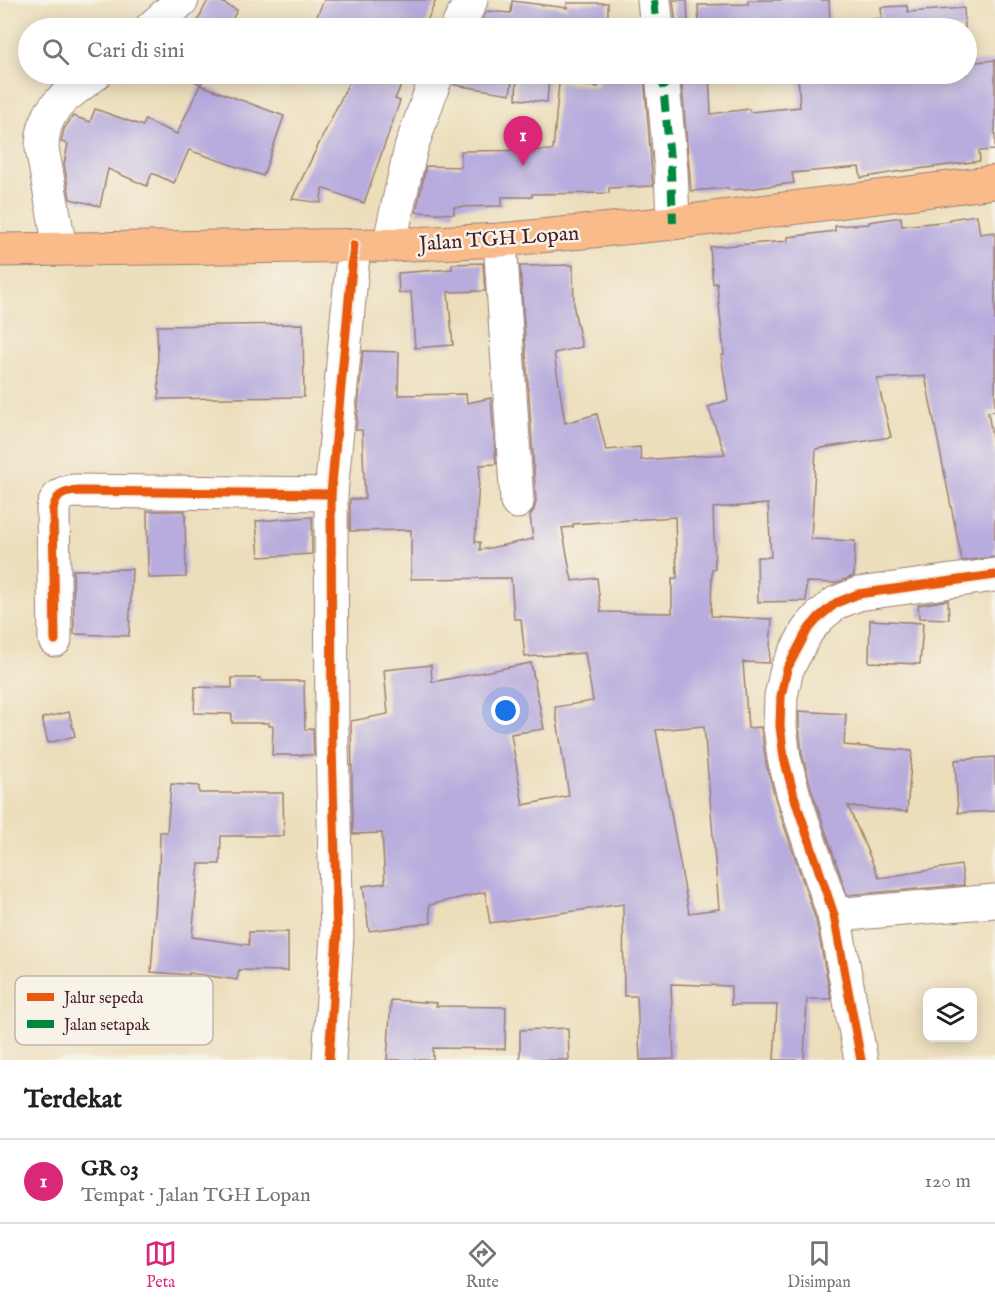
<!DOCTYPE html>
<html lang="id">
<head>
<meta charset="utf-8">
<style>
	body { margin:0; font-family:"IM FELL English",serif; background:#f6f6f6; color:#202124 }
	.controls { position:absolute; right:18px; bottom:18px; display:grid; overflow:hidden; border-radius:12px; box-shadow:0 3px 15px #0003 }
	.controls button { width:54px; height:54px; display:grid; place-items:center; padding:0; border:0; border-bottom:2px solid #e0e0e0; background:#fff; color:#202124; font:30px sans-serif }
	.you { position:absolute; left:506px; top:711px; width:21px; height:21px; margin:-15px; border:4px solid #fff; border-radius:50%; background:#1a73e8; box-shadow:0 0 0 9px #1a73e833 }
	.badge { display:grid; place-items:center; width:39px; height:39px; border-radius:50%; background:#db2777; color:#fff; font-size:20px; font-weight:700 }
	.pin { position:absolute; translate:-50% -50px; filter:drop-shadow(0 2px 3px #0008) }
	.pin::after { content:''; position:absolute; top:32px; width:21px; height:18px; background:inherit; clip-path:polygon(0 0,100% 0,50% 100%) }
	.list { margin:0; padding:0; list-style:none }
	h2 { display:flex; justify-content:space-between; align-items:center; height:78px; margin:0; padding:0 24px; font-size:26px }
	h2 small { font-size:20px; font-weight:400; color:#757577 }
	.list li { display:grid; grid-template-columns:39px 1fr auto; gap:18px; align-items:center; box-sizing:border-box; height:84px; padding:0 24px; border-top:2px solid #e0e0e0 }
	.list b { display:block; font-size:22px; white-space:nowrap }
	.list p { margin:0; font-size:20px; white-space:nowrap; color:#757577 }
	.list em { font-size:20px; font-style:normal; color:#757577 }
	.icon { flex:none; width:33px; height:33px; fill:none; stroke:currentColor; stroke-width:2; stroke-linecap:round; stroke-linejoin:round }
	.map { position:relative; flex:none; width:995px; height:1060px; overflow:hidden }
	.search { position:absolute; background:#fff; box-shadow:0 3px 15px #0003; left:18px; right:18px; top:18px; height:66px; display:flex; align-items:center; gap:15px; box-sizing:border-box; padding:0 21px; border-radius:33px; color:#757577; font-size:22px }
	.sheet { height:162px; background:#fff }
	nav { display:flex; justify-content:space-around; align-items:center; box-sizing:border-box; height:84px; border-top:2px solid #e0e0e0; background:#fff; font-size:16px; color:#757577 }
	nav a { display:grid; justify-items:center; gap:3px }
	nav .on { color:#db2777 }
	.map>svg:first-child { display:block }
</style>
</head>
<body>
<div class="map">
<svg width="995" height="1060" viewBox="0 0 995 1060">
	<rect width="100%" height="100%" fill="#f7f3e8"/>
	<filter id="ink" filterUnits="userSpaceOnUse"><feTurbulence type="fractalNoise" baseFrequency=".0167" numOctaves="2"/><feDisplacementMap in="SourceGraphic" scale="12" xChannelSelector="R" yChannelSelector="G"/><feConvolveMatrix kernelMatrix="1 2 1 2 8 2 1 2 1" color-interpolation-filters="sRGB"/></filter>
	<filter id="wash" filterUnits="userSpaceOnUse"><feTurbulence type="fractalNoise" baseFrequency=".008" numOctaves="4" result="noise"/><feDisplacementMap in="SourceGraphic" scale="24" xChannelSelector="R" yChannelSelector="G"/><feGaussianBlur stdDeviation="1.35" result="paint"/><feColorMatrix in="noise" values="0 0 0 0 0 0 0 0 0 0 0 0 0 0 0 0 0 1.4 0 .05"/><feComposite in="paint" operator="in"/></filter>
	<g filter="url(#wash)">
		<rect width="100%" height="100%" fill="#ecdebb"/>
		<g id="blocks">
			<g fill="#b7acdd" fill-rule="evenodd">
				<path d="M208 0H217L237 10 228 28H194Z"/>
				<path d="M324 0H436L424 28H321L313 25Z"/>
				<path d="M673 0H687L688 25H676Z"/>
				<path d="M748 0H829L830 24 773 26V28H699L698 5 748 4Z"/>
				<path d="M512 1 567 8V3H608V28H478L487 11 511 13Z"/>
				<path d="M907 6 908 12 964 8 965 28H830V24L882 18 881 7Z"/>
				<path d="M966 50 967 63 995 60V150L979 151 980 161 895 172 861 178 859 167 792 173 794 183 747 189 729 190 728 188 691 191 681 74H709L711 114 749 109 750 112 800 107 798 74H966Z"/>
				<path d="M178 74H206L201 84Z"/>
				<path d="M353 74H406L395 99 400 101 364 203 322 188 321 203 292 199Z"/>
				<path d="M456 74H513L510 94 454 85Z"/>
				<path d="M517 74 549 77 547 102 516 99Z"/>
				<path d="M598 74H644L653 186 609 188V193L532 194V197H502V206L454 207V214L416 212 426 166 461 167V151L553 150 559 83 598 87Z"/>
				<path d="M200 85 284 116 263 176 189 150 174 183 152 173 147 186 108 169 100 206 70 199 64 164 68 144 61 142 64 129 73 116 90 122 95 109 143 126 145 120 177 134Z"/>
				<path d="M977 215 980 234 995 232V411L988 412 995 455V557L962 561 925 376 877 379 891 437 816 449 811 539 855 541 854 576 835 583 806 582V601L758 602 757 557H771L768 504 713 508 715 569H712L711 616 772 619 769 663 743 662 748 728 761 727 766 763 776 801 816 920 831 999H807L804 1060H774L777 1005H731V986L671 984 674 1059 640 1060 637 996H624L623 904 490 923 485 892 429 905 431 923 369 931 363 886 385 883 382 833 353 834 351 721 388 714 384 670 431 665 432 682 531 663 544 729 511 734 523 805 569 796 555 707 593 701 585 653 525 657 521 619H514L511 578 411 579V530L350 531V499H365L362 430H356L363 351 399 352 398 395 466 394 467 403 491 398 496 464 480 465 475 542H480V550L533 539 530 515 534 510 536 501 520 266 573 265 574 309 582 347 554 353 565 423 597 414 606 450 640 447 641 460 725 454 708 407 728 400 721 355H724L717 283 713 284 710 247 788 241V237L835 231V226L869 224V222L901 217 902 226 950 221 949 219ZM675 517 677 578H672V613L601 612 597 578 572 581 562 528 573 527V524ZM704 726 719 909 689 913 656 730Z"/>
				<path d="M483 263 485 291 448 292 453 345 415 348 411 292 399 293 398 273 452 269V264Z"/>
				<path d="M303 324 304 397 159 399 157 326Z"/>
				<path d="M147 511H185L186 577 148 578Z"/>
				<path d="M312 517V554L259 557 256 521Z"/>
				<path d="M132 569 129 636 74 634 73 570Z"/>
				<path d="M948 600 949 619 919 618 918 605Z"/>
				<path d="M870 620 923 623 920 664 869 662Z"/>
				<path d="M232 678H261V681H304L305 730 313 728 314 755H272L273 726H269V723H232V714L194 713 195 687 232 688Z"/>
				<path d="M799 711 846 714 844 745 912 751 907 812 848 806 879 878 961 865 964 885 847 895 812 791 802 754 799 725Z"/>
				<path d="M69 712 75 736 48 743 42 718Z"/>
				<path d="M995 757V811L958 813 955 760Z"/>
				<path d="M171 784 199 786V793H283L284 836H221L220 864H199L192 937 249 945V932H288V971L239 970 237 980 189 973V975L151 972 158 871 159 872 160 832H167Z"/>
				<path d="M391 1000 437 1003 436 1006 506 1007 505 1049 433 1048V1060H387Z"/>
				<path d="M568 1028 569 1060H520V1030Z"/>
			</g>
		</g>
	</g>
	<g filter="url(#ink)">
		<use href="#blocks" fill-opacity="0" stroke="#9b7e73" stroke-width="1.5"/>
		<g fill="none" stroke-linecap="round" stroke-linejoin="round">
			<defs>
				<g id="minor">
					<path d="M654 0 657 28"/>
					<path d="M151 28 182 0"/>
					<path d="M457 28 471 0"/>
					<path d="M662 74 671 170 673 223"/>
					<path d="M500 240 517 502"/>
					<path d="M389 245 411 148 437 74"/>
					<path d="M60 248 42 148C42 108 66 96 95 74"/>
					<path d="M55 640 53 509C56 496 62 492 75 491L331 494"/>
					<path d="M834 915 995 901"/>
					<path d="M329 1060 337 935 332 745 331 494 354 245"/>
					<path d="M861 1060 834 915 794 796 784 758 780 726 781 696 787 669 807 631 819 617 836 603 858 594 995 575"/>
				</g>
				<path id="highway" d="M0 250 389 245 500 240 673 223 995 182"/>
			</defs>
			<use href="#minor" stroke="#9b7e73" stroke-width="35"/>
			<use href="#highway" stroke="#9b7e73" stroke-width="35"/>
			<use href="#minor" stroke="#fff" stroke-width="33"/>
			<use href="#highway" stroke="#fabb8b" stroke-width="33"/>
			<g stroke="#00873e" stroke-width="8" stroke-dasharray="15 8" stroke-linecap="butt">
				<path d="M654 0 657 28"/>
				<path d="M662 74 671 170 673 223"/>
			</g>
			<defs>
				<g id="cycleway">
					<path d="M55 640 53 509C56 496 62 492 75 491L331 494"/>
					<path d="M329 1060 337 935 332 745 331 494 354 245"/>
					<path d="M861 1060 834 915 794 796 784 758 780 726 781 696 787 669 807 631 819 617 836 603 858 594 995 575"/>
				</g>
			</defs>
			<use href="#cycleway" stroke="#f7f3e8" stroke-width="13"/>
			<use href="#cycleway" stroke="#e8590c" stroke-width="9"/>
		</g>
	</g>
	<g text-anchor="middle" stroke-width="5" stroke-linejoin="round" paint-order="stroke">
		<g font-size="21" fill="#4a1f2b" stroke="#f7f3e8">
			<text transform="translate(499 238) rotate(-4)" y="7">Jalan TGH Lopan</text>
		</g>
	</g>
	<rect x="15" y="976" width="198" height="69" rx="9" fill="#f7f3e8" stroke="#c3b3af" stroke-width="1.5"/>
	<rect x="27" y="993" width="27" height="8" fill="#e8590c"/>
	<rect x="27" y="1020" width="27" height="8" fill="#00873e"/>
	<g font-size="16" fill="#4a1f2b">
		<text x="64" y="1003">Jalur sepeda</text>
		<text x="64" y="1030">Jalan setapak</text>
	</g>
</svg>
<div class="controls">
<button><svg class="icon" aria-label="layers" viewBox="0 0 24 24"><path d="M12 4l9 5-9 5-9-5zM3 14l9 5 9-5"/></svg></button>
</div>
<div class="you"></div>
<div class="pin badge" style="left:523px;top:166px">1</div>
<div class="search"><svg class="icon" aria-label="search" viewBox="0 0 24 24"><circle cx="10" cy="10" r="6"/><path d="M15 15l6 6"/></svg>Cari di sini</div>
</div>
<section class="sheet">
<h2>Terdekat<small></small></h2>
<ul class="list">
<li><span class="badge">1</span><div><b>GR 03</b><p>Tempat · Jalan TGH Lopan</p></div><em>120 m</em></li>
</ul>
</section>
<nav>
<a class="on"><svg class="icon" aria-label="map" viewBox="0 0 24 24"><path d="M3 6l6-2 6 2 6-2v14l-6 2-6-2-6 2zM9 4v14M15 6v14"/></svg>Peta</a>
<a><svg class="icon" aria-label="directions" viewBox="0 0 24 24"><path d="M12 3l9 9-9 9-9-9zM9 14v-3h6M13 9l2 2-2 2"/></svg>Rute</a>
<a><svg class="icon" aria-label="saved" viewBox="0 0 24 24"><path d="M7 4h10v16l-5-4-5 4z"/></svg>Disimpan</a>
</nav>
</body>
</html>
